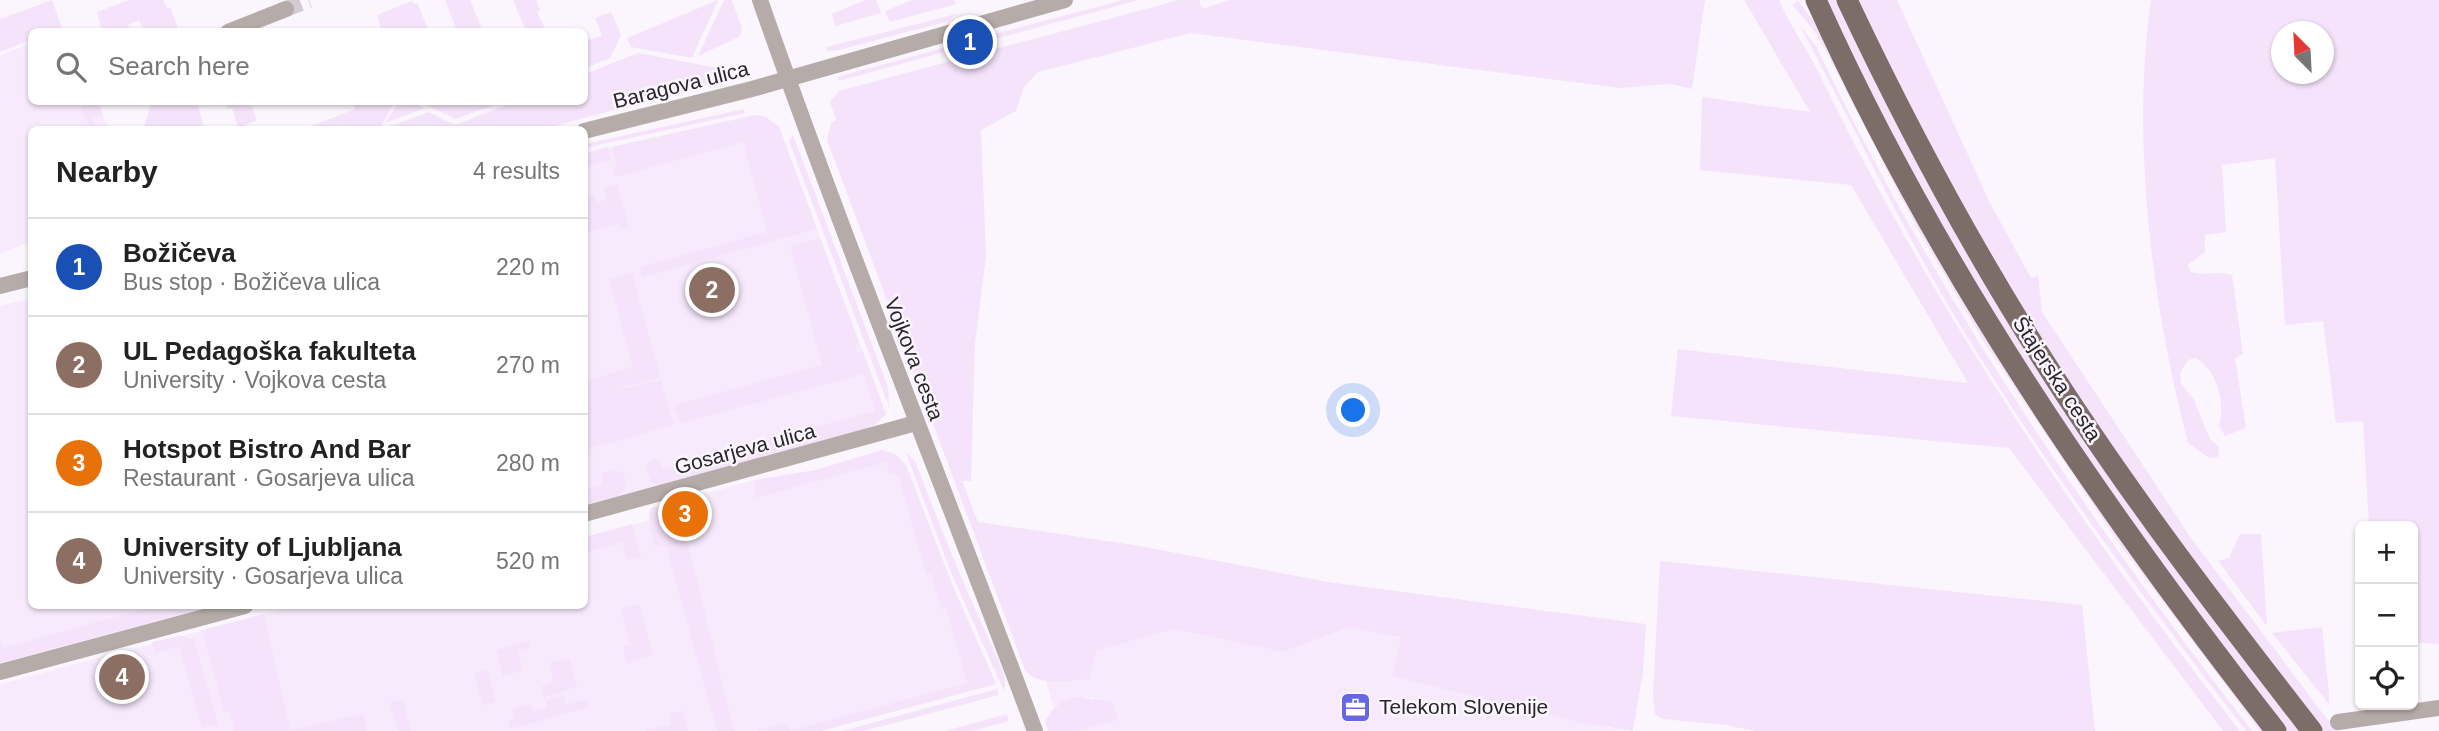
<!DOCTYPE html>
<html lang="en">
<head>
<meta charset="utf-8">
<style>
	body { margin:0; font-family:Arial,sans-serif; background:#f2f2f2; color:#222 }
	.controls { position:absolute; right:21px; bottom:21px; display:grid; overflow:hidden; border-radius:10px; box-shadow:0 2px 5px #0004 }
	.controls button { width:63px; height:63px; display:grid; place-items:center; padding:0; border:0; border-bottom:2px solid #e0e0e0; background:#fff; color:#222; font:35px sans-serif }
	.compass { position:absolute; left:2271px; top:21px; width:63px; height:63px; border-radius:50%; background:#fff; box-shadow:0 2px 5px #0004; rotate:336deg }
	.you { position:absolute; left:1354px; top:411px; width:24px; height:24px; margin:-18px; border:5px solid #fff; border-radius:50%; background:#1a73e8; box-shadow:0 0 0 10px #1a73e833 }
	.badge { display:grid; place-items:center; width:46px; height:46px; border-radius:50%; background:#db2777; color:#fff; font-size:23px; font-weight:700 }
	.pin { position:absolute; translate:-50% -50%; border:4px solid #fff; box-shadow:0 2px 7px #0006 }
	.list { margin:0; padding:0; list-style:none }
	h2 { display:flex; justify-content:space-between; align-items:center; height:91px; margin:0; padding:0 28px; font-size:30px }
	h2 small { font-size:23px; font-weight:400; color:#767676 }
	.list li { display:grid; grid-template-columns:46px 1fr auto; gap:21px; align-items:center; box-sizing:border-box; height:98px; padding:0 28px; border-top:2px solid #e0e0e0 }
	.list b { display:block; font-size:26px; white-space:nowrap }
	.list p { margin:0; font-size:23px; white-space:nowrap; color:#767676 }
	.list em { font-size:23px; font-style:normal; color:#767676 }
	.icon { flex:none; width:38px; height:38px; fill:none; stroke:currentColor; stroke-width:2; stroke-linecap:round; stroke-linejoin:round }
	.map { position:relative; flex:none; width:2439px; height:731px; overflow:hidden }
	.search { position:absolute; background:#fff; box-shadow:0 2px 5px #0004; left:28px; top:28px; width:560px; height:77px; display:flex; align-items:center; gap:18px; box-sizing:border-box; padding:0 24px; border-radius:10px; color:#767676; font-size:26px }
	.panel { position:absolute; background:#fff; box-shadow:0 2px 5px #0004; left:28px; top:126px; width:560px; height:483px; border-radius:10px }
	.map>svg:first-child { display:block }
</style>
</head>
<body>
<div class="map">
<svg width="2439" height="731" viewBox="0 0 2439 731">
	<rect width="100%" height="100%" fill="#fbf6fd"/>
	<g fill="#f8eafd">
		<path d="M31 43 32 102H98L108 129 32 130 31 241 0 254V55Z"/>
		<path d="M755 115 766 117 779 127 886 414 876 424 863 430 585 505V153Z"/>
		<path d="M31 298 32 606H212L0 663V306Z"/>
		<path d="M882 450 895 454 906 465 952 584 996 684 821 731H0V684L296 606H584L585 537 649 520 651 508 755 480 816 470Z"/>
		<path d="M1349 626 1401 637 1392 676 1623 731H1078L1118 720 1092 697 1068 699 1053 706 1046 681 1060 680 1096 651 1174 629 1283 652Z"/>
	</g>
	<g fill="#f4e3fa" fill-rule="evenodd">
		<path d="M52 0 62 28 53 31 32 32 31 40 0 52V19Z"/>
		<path d="M129 0H163L167 8 170 7 179 31H144L139 20 128 25 130 31H102L97 12Z"/>
		<path d="M445 0H470L483 31H457Z"/>
		<path d="M513 0H536L540 10 537 12 546 31H526Z"/>
		<path d="M718 0 692 58 631 47 627 38Z"/>
		<path d="M724 0H732L742 29 739 37 698 56Z"/>
		<path d="M865 0H876L881 13 835 26 832 14Z"/>
		<path d="M912 0H954L956 4 890 22 885 11Z"/>
		<path d="M1123 0H1139L976 44 975 39Z"/>
		<path d="M1179 0H1199L1202 9 1229 0H1705L1692 89 1671 84 1620 88 1191 33 1038 72 1024 87 1016 111 981 130 986 256 975 343 971 481H962L978 522 1134 545 1328 582 1646 624 1643 672 1633 731 1578 722 1392 676 1401 637 1349 627 1283 652 1174 629 1096 651 1090 679C1069 680 1040 688 1025 670L827 140 831 123 836 120 830 102 839 91Z"/>
		<path d="M1744 0H1779C1789 24 1805 46 1817 69 1932 307 2078 523 2240 731H2223L2009 448 1671 416 1678 349 1968 383 1851 185 1700 170 1702 97 1810 112Z"/>
		<path d="M1825 0H1838L1934 192 2302 731H2287L2279 721C2188 601 2099 481 2016 354 1943 242 1884 120 1825 0Z"/>
		<path d="M1856 0H1897L1991 205 2031 278 2038 276 2042 312 2191 538 2336 731H2323C2196 570 2075 404 1972 226 1930 153 1895 75 1856 0Z"/>
		<path d="M2151 0H2439V644L2413 642V526H2369L2363 421 2336 423 2323 321 2285 325 2275 158 2222 165 2226 232 2205 235V252L2188 265 2191 272C2205 276 2217 271 2232 275L2243 354 2235 358 2246 428 2225 436 2219 426C2226 404 2217 370 2196 358L2188 360 2180 373 2181 383 2194 400 2210 439 2219 447 2218 457 2209 458 2188 443C2152 305 2131 142 2151 0ZM2282 32H2324V74H2282Z"/>
		<path d="M412 1 414 4 417 3 429 31H373L381 28 377 15Z"/>
		<path d="M1798 1 1820 30 1867 125 2266 731H2260L2118 542 1984 342 1917 228 1818 36 1792 4Z"/>
		<path d="M611 12 621 35 610 58 585 68V41L602 36 595 18Z"/>
		<path d="M956 14 949 21 839 50 827 51 826 47Z"/>
		<path d="M1800 26 1816 46C1935 294 2084 514 2252 731H2246C2144 599 2044 464 1957 320 1900 225 1853 125 1800 26Z"/>
		<path d="M943 48 944 52 839 81 837 77Z"/>
		<path d="M638 53 729 70 734 78 543 129H383L429 112 455 125 514 102H584L585 74Z"/>
		<path d="M98 102 103 114 91 118 95 129H90L81 107Z"/>
		<path d="M152 102H197L204 129H143Z"/>
		<path d="M225 102H250L257 120 238 128 232 108 228 109Z"/>
		<path d="M353 102H395L381 126 372 129H304L355 109Z"/>
		<path d="M399 102H412L425 108 385 123Z"/>
		<path d="M419 102H502L456 119Z"/>
		<path d="M744 109 745 113 585 148V144Z"/>
		<path d="M755 115 766 117 779 127 817 229 642 277 640 267 767 232 743 142 615 177 613 167 617 166 612 147Z"/>
		<path d="M793 135 888 387 889 407 789 141Z"/>
		<path d="M608 147 610 160 585 167V153Z"/>
		<path d="M617 184 629 228 621 230 619 224 585 233V197L594 194 597 202 607 200 604 187Z"/>
		<path d="M820 238 859 342 855 345 857 352 863 351 886 414 876 424 863 430 659 485 651 482 645 467 654 458 659 460 662 469 875 411 864 374 681 423 675 408 678 404 822 365 790 246Z"/>
		<path d="M632 273 660 377 605 392 661 380 673 425 585 450V381L633 367 609 279Z"/>
		<path d="M882 450 895 454 906 465 952 584 996 684 821 731H755L787 723 790 731 967 683 946 608 941 609 931 574 926 575 900 480 895 475 889 474 886 462 755 498V480L816 470Z"/>
		<path d="M906 453 915 461C938 522 962 581 989 640 995 655 1009 675 1004 691L950 570Z"/>
		<path d="M614 469 623 473 626 481 623 491 617 496 585 505V490L602 485V473Z"/>
		<path d="M669 503 676 529 688 545 734 731H717L666 546H654L649 514 651 508Z"/>
		<path d="M632 524 641 557 627 560 622 542 585 553V537Z"/>
		<path d="M2240 534H2261L2267 626 2218 561 2229 558Z"/>
		<path d="M1660 561 2082 605 2095 731H1754L1726 725 1663 719 1655 714 1653 695Z"/>
		<path d="M639 604 653 655 627 664 623 647 630 644 621 609Z"/>
		<path d="M155 606H212L0 663V639L3 648Z"/>
		<path d="M264 614 290 730 363 714 367 731H235L230 711 224 712 202 630Z"/>
		<path d="M2322 627 2329 693V704L2272 633Z"/>
		<path d="M180 636 194 640 218 724 202 728 179 646 155 653 152 642Z"/>
		<path d="M529 641 530 647 517 651 523 670 503 676 496 650Z"/>
		<path d="M569 658 577 687 544 697 541 687 554 682 549 663Z"/>
		<path d="M487 669 496 702 483 705 474 673Z"/>
		<path d="M997 689 999 695 864 731H842Z"/>
		<path d="M564 695 566 705 587 699 589 707 510 729 508 721 515 718 512 709 531 704 534 711 547 708 545 700Z"/>
		<path d="M1078 697 1112 702 1118 720 1078 731H1048L1045 722C1054 706 1058 700 1078 697Z"/>
		<path d="M403 699 411 731H398L390 703Z"/>
		<path d="M683 711 688 731H645L671 724 669 714Z"/>
		<path d="M1007 714 1009 721 972 731H945Z"/>
	</g>
	<g fill="none" stroke-linecap="round" stroke-linejoin="round">
		<path stroke="#d1ccd3" stroke-width="16" stroke-dasharray="16 8" stroke-linecap="butt" d="M286 9 309 0"/>
		<g stroke="#b5aca9" stroke-width="16">
			<path d="M760 0C846 246 944 487 1035 731"/>
			<path d="M228 32 286 9"/>
			<path d="M584 131 752 89 1065 0"/>
			<path d="M0 286 32 278"/>
			<path d="M584 514 916 423"/>
			<path d="M0 672 245 606"/>
			<path d="M2338 722 2439 708"/>
		</g>
		<g stroke="#7d6d68" stroke-width="21">
			<path d="M1816 0C1935 265 2098 503 2276 731"/>
			<path d="M1847 0C1905 123 1969 243 2042 358 2124 488 2218 610 2312 731"/>
		</g>
	</g>
	<defs>
		<symbol id="office-square" viewBox="-11 -11 22 22"><rect x="-9" y="-9" width="18" height="18" rx="4" fill="#6668e1" stroke="#fbf6fd"/><path d="M-6-3h4V-5.5h4V-3h4V5H-6ZM-1-4.5V-3h2v-1.5ZM-6 0V1H6V0Z" fill="#fff"/></symbol>
	</defs>
	<g fill-rule="evenodd">
		<use href="#office-square" x="1338" y="690" width="35" height="35"/>
	</g>
	<g text-anchor="middle" stroke-width="5" stroke-linejoin="round" paint-order="stroke">
		<g font-size="21" fill="#2a252b" stroke="#fbf6fd">
			<text transform="translate(681 85) rotate(-14)" y="7">Baragova ulica</text>
			<text transform="translate(914 359) rotate(69)" y="7">Vojkova cesta</text>
			<text transform="translate(2057 379) rotate(57)" y="7">Štajerska cesta</text>
			<text transform="translate(745 449) rotate(-15)" y="7">Gosarjeva ulica</text>
		</g>
		<g font-size="21" fill="#2a252b" stroke="#fbf6fd" text-anchor="start">
			<text x="1379" y="714">Telekom Slovenije</text>
		</g>
	</g>
</svg>
<div class="controls">
<button>+</button>
<button>−</button>
<button><svg class="icon" aria-label="locate" viewBox="0 0 24 24"><circle cx="12" cy="12" r="6"/><path d="M12 2v4M12 18v4M2 12h4M18 12h4"/></svg></button>
</div>
<svg class="compass" viewBox="-18 -18 36 36"><path d="M0-13l5 13h-10z" fill="#e53935"/><path d="M0 13l5-13h-10z" fill="#767676"/></svg>
<div class="you"></div>
<div class="pin badge" style="left:970px;top:42px;background:#1a4fb4">1</div>
<div class="pin badge" style="left:712px;top:290px;background:#8d6e63">2</div>
<div class="pin badge" style="left:685px;top:514px;background:#e8710a">3</div>
<div class="pin badge" style="left:122px;top:677px;background:#8d6e63">4</div>
<div class="search"><svg class="icon" aria-label="search" viewBox="0 0 24 24"><circle cx="10" cy="10" r="6"/><path d="M15 15l6 6"/></svg>Search here</div>
<section class="panel">
<h2>Nearby<small>4 results</small></h2>
<ul class="list">
<li><span class="badge" style="background:#1a4fb4">1</span><div><b>Božičeva</b><p>Bus stop · Božičeva ulica</p></div><em>220 m</em></li>
<li><span class="badge" style="background:#8d6e63">2</span><div><b>UL Pedagoška fakulteta</b><p>University · Vojkova cesta</p></div><em>270 m</em></li>
<li><span class="badge" style="background:#e8710a">3</span><div><b>Hotspot Bistro And Bar</b><p>Restaurant · Gosarjeva ulica</p></div><em>280 m</em></li>
<li><span class="badge" style="background:#8d6e63">4</span><div><b>University of Ljubljana</b><p>University · Gosarjeva ulica</p></div><em>520 m</em></li>
</ul>
</section>
</div>
</body>
</html>
